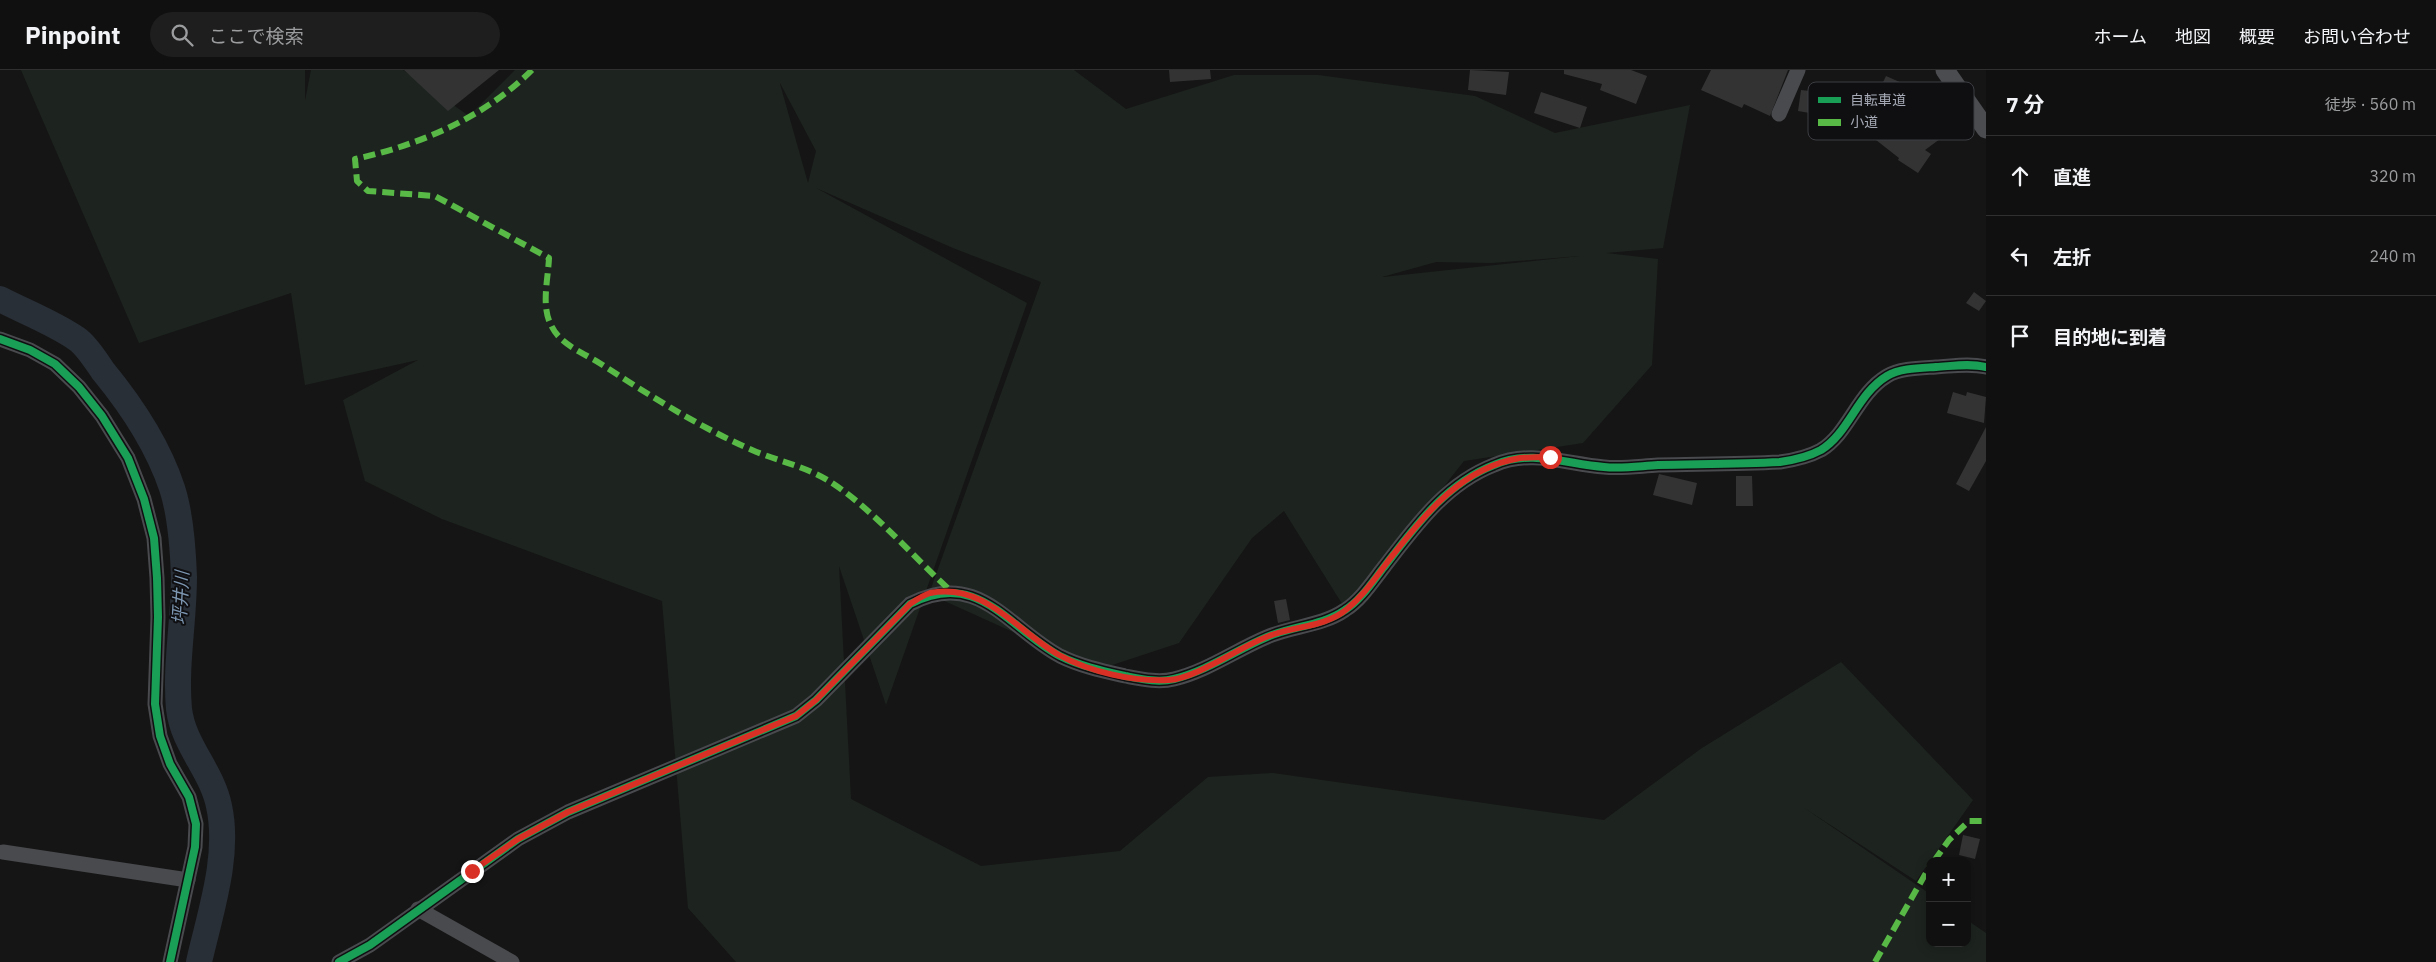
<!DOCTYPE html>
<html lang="ja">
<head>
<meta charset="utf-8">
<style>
	body { margin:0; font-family:"IBM Plex Sans","Noto Sans JP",sans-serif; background:#1e1e1e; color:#f1f3f6 }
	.controls { position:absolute; right:15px; bottom:15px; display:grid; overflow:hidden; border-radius:10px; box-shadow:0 2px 12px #0003 }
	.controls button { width:45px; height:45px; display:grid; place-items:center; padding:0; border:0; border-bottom:1px solid #303030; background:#101010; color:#f1f3f6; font:25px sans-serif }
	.stop { position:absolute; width:15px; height:15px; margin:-11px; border:4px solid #d93025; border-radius:50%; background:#fff }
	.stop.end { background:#d93025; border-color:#fff; box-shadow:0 1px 5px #0008 }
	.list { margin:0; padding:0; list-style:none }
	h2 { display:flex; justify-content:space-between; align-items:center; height:65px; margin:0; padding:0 20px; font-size:21px }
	h2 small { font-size:16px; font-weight:400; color:#9c9d9f }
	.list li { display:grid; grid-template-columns:32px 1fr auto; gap:15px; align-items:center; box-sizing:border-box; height:80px; padding:0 20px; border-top:1px solid #303030 }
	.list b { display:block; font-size:19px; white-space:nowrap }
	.list em { font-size:16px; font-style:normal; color:#9c9d9f }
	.icon { flex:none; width:28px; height:28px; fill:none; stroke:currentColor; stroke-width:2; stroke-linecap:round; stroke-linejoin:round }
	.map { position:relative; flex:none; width:1986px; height:892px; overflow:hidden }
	header { display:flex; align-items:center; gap:30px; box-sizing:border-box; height:70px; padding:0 25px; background:#101010; border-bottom:1px solid #303030 }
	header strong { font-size:24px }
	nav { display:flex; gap:28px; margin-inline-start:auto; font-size:18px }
	.search { width:350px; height:45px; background:#1e1e1e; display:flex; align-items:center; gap:12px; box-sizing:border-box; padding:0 18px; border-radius:28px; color:#9c9d9f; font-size:19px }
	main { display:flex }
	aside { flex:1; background:#101010 }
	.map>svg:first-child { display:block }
</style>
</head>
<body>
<header>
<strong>Pinpoint</strong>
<div class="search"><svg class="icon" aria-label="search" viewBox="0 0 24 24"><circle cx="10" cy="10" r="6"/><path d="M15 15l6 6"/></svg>ここで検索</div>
<nav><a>ホーム</a><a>地図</a><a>概要</a><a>お問い合わせ</a></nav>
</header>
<main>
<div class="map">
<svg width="1986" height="892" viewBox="0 0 1986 892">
	<rect width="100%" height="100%" fill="#151515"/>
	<path fill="#1d241f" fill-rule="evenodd" d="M21 0H305V31L311 0H403L469 46 515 0H1074L1126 39 1234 5H1318L1475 26 1555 63 1690 35 1663 178 1606 183 1658 189 1652 295 1583 373 1464 391 1346 540 1284 441 1252 468 1179 573 1097 600 929 524 1041 212 953 178 816 118 1027 233 886 635 839 496 851 729 981 796 1120 781 1208 707 1273 703 1604 750 1702 678 1841 592 1973 730 1916 811 1803 737 1930 824V873H1967V850L1986 863V892H736L688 838 662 531 442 449 365 411 343 330 418 290 305 315 291 223 139 273ZM780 13 816 81 808 113 780 14ZM1580 186 1383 207H1382L1436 192 1492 193Z"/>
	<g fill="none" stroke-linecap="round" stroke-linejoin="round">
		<path stroke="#292f37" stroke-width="26" d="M0 229C25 242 54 253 77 269 87 276 96 291 103 301 131 335 158 376 172 418 181 445 183 479 184 507 184 551 175 595 179 639 183 675 212 701 219 736 230 786 210 843 199 892"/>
	</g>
	<g fill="#333334">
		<path d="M404 0H499L448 41Z"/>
		<path d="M1169 0H1210L1211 9 1170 12Z"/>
		<path d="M1470 0 1509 2 1506 25 1468 20Z"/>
		<path d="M1564 0H1631L1647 6 1636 34 1600 20 1602 14 1564 4Z"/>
		<path d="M1711 0H1788L1770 46 1744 34 1742 38 1701 20Z"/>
		<path d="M1886 6 1920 21 1901 61 1946 29 1963 52 1925 80 1931 84 1918 103 1898 90 1899 88 1876 70 1898 43 1874 31Z"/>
		<path d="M1801 20 1818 22 1847 37 1839 52 1827 46 1798 41Z"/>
		<path d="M1541 22 1587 37 1580 58 1534 43Z"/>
		<path d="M1974 222 1986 231 1979 241 1966 233Z"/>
		<path d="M1953 322 1966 326 1967 322 1986 327 1984 353 1947 343Z"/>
		<path d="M1986 357V391L1969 421 1956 414Z"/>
		<path d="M1659 404 1697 413 1692 435 1653 425Z"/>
		<path d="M1736 406H1752L1753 436H1736Z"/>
		<path d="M1286 529 1290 550 1278 553 1274 531Z"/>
		<path d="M1963 765 1980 769 1975 789 1959 785Z"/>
	</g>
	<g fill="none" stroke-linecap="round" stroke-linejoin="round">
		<g stroke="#494a4e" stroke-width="15">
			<path d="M1779 44 1798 0"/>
			<path d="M0 269 30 280 55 294 79 317 102 346 128 388 144 429 154 468 157 508 158 547 155 634 160 666 170 694 189 727 196 754 195 777 170 892"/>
			<path d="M3 782 188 810"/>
			<path d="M418 839 512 892"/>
			<path d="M339 892 370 875 518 769 568 742 796 646 816 630 910 534C978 498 1008 558 1060 586 1080 596 1103 601 1125 606 1141 609 1158 613 1174 609 1207 601 1236 580 1267 567 1292 556 1322 556 1345 540 1361 530 1373 511 1384 497 1415 457 1445 414 1494 395 1531 379 1566 394 1604 397 1622 399 1640 396 1658 395 1699 394 1739 394 1780 392 1794 390 1808 387 1821 380 1849 363 1857 324 1887 306 1900 298 1921 298 1936 297 1953 296 1970 293 1986 297"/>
		</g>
		<path stroke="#4b4c50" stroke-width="19" d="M1945 0 1986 59"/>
		<g stroke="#58b947" stroke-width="6" stroke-dasharray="12 6" stroke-linecap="butt">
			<path d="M532 0C485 47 420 75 355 89L357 111 368 121 435 126 549 188C548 210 541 236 551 255 560 275 584 283 601 294 649 325 699 357 752 380 777 391 805 396 829 411 872 438 913 487 952 522"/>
			<path d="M1934 791 1949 770 1969 751H1986"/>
			<path d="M1875 892 1930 796"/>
		</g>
		<defs>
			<g id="cycleway">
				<path d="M0 269 30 280 55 294 79 317 102 346 128 388 144 429 154 468 157 508 158 547 155 634 160 666 170 694 189 727 196 754 195 777 170 892"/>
				<path d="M339 892 370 875 518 769 568 742 796 646 816 630 910 534C978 498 1008 558 1060 586 1080 596 1103 601 1125 606 1141 609 1158 613 1174 609 1207 601 1236 580 1267 567 1292 556 1322 556 1345 540 1361 530 1373 511 1384 497 1415 457 1445 414 1494 395 1531 379 1566 394 1604 397 1622 399 1640 396 1658 395 1699 394 1739 394 1780 392 1794 390 1808 387 1821 380 1849 363 1857 324 1887 306 1900 298 1921 298 1936 297 1953 296 1970 293 1986 297"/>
			</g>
		</defs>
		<use href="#cycleway" stroke="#0f0f11" stroke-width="11"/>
		<use href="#cycleway" stroke="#1a9f57" stroke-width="8"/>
	</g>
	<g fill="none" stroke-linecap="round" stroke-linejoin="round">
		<path stroke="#d93025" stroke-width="6" d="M472 801 518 769 568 742 796 646 816 630 910 534C916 530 924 525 930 523 984 512 1018 562 1059 585 1090 602 1134 612 1169 610 1197 608 1241 576 1269 566 1294 556 1326 557 1347 539 1364 525 1376 507 1389 490 1424 446 1460 398 1520 388 1529 387 1540 387 1550 387"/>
	</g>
	<g text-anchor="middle" stroke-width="4" stroke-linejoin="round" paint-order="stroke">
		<g font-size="18" font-style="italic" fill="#7d97b2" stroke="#0f0f11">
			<text transform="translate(181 528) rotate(-87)" y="6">坪井川</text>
		</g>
	</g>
	<rect x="1808" y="12" width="166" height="58" rx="8" fill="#0f0f11" stroke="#3c3e43" stroke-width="1"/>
	<rect x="1818" y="27" width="23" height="6" fill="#1a9f57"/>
	<rect x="1818" y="49" width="23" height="7" fill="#58b947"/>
	<g font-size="14" fill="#a6aab6">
		<text x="1850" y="35">自転車道</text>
		<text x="1850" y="57">小道</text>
	</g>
</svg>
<div class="controls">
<button>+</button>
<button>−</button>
</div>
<div class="stop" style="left:1550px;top:387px"></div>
<div class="stop end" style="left:472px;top:801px"></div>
</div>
<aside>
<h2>7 分<small>徒歩 · 560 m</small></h2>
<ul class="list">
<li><svg class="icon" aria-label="ahead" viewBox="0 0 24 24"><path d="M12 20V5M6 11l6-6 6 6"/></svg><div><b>直進</b></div><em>320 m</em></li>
<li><svg class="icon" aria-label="left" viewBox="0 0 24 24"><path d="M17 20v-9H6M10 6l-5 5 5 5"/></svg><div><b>左折</b></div><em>240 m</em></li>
<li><svg class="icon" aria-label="arrive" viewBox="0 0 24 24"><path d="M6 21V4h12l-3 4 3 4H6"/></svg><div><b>目的地に到着</b></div></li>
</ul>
</aside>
</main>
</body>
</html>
